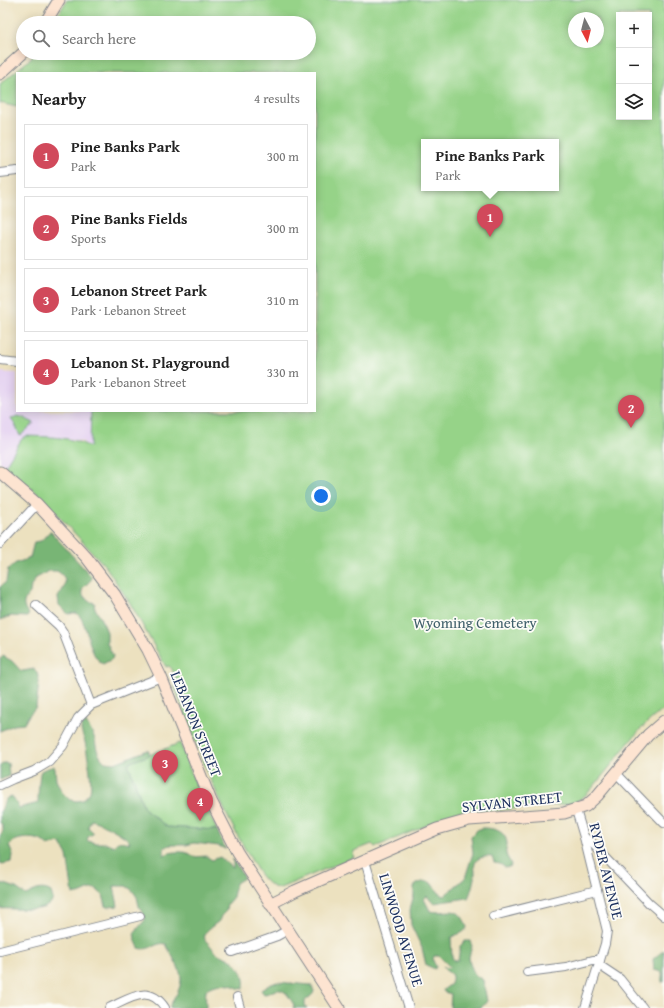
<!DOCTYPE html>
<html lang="en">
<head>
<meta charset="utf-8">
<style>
	body { margin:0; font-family:"Gentium Book Plus",serif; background:#f6f6f6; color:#222 }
	.controls { position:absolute; right:12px; top:12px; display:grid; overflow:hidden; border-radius:0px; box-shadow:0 2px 10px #0003 }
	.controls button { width:36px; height:36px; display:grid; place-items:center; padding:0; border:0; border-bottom:1px solid #e0e0e0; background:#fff; color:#222; font:20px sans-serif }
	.compass { position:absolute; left:568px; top:12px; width:36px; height:36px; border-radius:50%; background:#fff; box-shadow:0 2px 10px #0003; rotate:173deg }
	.you { position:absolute; left:321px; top:496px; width:14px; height:14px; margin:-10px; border:3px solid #fff; border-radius:50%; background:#1a73e8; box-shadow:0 0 0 6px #1a73e833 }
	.badge { display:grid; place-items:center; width:26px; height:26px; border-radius:50%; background:#d1495b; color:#fff; font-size:13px; font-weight:700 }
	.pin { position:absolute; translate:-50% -33px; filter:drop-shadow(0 1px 2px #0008) }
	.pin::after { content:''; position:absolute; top:21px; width:14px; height:12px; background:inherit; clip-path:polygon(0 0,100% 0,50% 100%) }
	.popup { position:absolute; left:421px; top:139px; width:138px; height:52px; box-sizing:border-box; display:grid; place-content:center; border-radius:0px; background:#fff; filter:drop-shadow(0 1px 3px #0005); font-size:13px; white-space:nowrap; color:#767676 }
	.popup b { font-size:15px; color:#222 }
	.popup::after { content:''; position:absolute; left:50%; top:100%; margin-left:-8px; border:8px solid transparent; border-top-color:#fff }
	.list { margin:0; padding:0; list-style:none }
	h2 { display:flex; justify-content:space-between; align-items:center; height:52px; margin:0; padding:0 16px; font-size:17px }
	h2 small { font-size:13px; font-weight:400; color:#767676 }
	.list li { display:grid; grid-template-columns:26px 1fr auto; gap:12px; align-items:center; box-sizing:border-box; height:64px; margin:0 8px 8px; padding:0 8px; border:1px solid #e0e0e0; border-radius:0px }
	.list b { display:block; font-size:15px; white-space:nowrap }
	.list p { margin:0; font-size:13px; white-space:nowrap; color:#767676 }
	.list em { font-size:13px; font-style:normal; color:#767676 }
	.icon { flex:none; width:22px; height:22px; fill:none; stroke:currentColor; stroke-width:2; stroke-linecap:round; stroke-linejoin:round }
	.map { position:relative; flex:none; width:664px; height:1008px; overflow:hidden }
	.search { position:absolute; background:#fff; box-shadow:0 2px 10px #0003; left:16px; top:16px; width:300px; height:44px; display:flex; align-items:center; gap:10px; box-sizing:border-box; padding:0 14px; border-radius:22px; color:#767676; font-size:15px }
	.panel { position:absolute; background:#fff; box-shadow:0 2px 10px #0003; left:16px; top:72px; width:300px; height:340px; border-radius:0px }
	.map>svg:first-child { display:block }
</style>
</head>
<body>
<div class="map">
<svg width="664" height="1008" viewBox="0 0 664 1008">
	<rect width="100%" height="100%" fill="#fdfcf7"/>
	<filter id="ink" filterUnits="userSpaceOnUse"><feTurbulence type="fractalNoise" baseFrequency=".025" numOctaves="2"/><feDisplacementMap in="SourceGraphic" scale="8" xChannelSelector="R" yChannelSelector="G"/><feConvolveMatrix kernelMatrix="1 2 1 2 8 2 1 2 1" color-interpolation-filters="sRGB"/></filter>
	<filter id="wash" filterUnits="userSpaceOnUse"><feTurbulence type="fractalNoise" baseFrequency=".012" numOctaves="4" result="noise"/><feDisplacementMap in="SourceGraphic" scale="16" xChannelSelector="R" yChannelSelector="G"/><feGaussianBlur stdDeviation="0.9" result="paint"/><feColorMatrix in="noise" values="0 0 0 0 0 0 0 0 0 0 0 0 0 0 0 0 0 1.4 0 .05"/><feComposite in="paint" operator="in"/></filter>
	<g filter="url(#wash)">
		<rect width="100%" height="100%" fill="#ece1bf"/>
		<path fill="#e5d3f1" d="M0 372 17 373V411H91L90 447 81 441 72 439 26 436 21 440 5 466 0 462Z"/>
		<g fill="#96d388" stroke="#588173" fill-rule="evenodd">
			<path d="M67 0H664V710C641 723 620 755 603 775 594 786 583 802 568 804L454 814 375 847 372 844 354 851 353 855 354 857 280 888C276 888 272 887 269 884 260 877 254 864 248 854 217 802 196 744 175 687L178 683 172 669 169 666 166 667 130 603 106 567 38 494 5 466 21 440 26 436C49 437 70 436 90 447L91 411H315V73H17V107L0 103V84L28 61 35 53H309V23H53ZM619 15H649V117H619ZM574 18H598V42H574ZM424 142H556V188H424Z"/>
			<path d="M17 416 22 417 34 423 20 436 16 426 11 419Z"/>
			<path d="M180 743 199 793 217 830 167 827 144 808 128 763Z"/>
		</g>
		<g fill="#78b574" stroke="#4a7269" fill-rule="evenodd">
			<path d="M50 531 91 576 92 579 82 589 83 595 88 601 95 603 94 606 104 625 107 632V643L113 656 112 659 103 664C87 655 90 626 77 613L68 614 59 605 58 597C65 587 70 579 57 571H48L42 575 36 578 31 586 30 593C23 601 21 605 29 614L27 617 11 616 0 620V587L6 582 8 569 16 563 30 558 34 542 41 541Z"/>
			<path d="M3 656 12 661 20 670 23 671 34 669 37 672 39 682 36 707 29 715 24 724 14 725 0 731V660Z"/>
			<path d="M86 722C88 727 94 734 95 740 96 748 98 756 105 762L115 763 148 750 150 755 128 763 144 808 167 827 217 830 225 848V849L219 846 194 843 186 845H170L164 848V855C172 851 188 850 194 857L206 856 212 860 220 857 233 868V859L244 878 236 883 233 897 227 904 226 911 221 916 219 921 210 928 204 934 205 940C210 944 212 949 217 953 221 956 227 957 231 960 239 965 248 981 243 989 238 989 235 986 230 985 224 984 208 984 206 991 205 996 206 1003 206 1008H170V1005C190 976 179 971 166 944 157 941 149 952 139 948L135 939 134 933 145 920V917L139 906 137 897 132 890 126 886H114L118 906 108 907 106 906 103 895 98 891 97 889C87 887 82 896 73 894L67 855 61 844 58 843 48 846C45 844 43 841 40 840 31 837 14 837 9 846L13 855 12 862 2 864 0 863V836L3 831V827L0 822V812C5 806 2 798 12 796L19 808 35 804 38 802C38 797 39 773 41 771 45 768 50 768 54 766L55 769 56 780 62 792 70 800 77 801 83 800 90 792C93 783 87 753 85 742 84 739 82 734 81 730 81 726 83 724 86 722ZM91 820C100 822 128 836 130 843 124 842 118 839 114 846L107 843H95L88 841 87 840 88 837 94 833 88 827Z"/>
			<path d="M4 763H8L9 776 0 780V766Z"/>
			<path d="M482 828C493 828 506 830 507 844 507 847 505 851 506 854 507 859 511 861 511 866L506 868 500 864 494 863 492 857C486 856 477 857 475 863 474 866 475 870 475 873 474 879 471 893 468 898L434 903 432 902 427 896 424 899 430 911C448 915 458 902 467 927 464 935 456 933 451 938L452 957 454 961H458L460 946 465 941H470L472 946 469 957 470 964 475 975 483 980 487 1001 481 1008H450L451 994 444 992 443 990 451 984C455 971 448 975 443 967L449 968 450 967 439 956H434C432 960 434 963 436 966L435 969 426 965 422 948 411 925 410 909 414 895V887C417 882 425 881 430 882L441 895 444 896 465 878 473 853 471 836 477 830Z"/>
			<path d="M0 883 5 884 16 888 26 895C34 891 42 886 51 892L53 899C46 916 15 907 0 909Z"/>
			<path d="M664 950V982H662C661 978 663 976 662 972L654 970 653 959Z"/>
			<path d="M277 982 311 985 314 991 313 994 305 1001V1005L307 1008H293L294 1005C290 999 286 988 276 990 272 991 268 994 264 994L261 990 269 985Z"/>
		</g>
	</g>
	<g filter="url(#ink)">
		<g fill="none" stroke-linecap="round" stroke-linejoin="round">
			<defs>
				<g id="street">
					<path d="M0 173 17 171"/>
					<path d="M0 359 17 361"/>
					<path d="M0 544 37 504"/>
					<path d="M36 605 59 626 63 632 91 705"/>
					<path d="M616 773 664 823"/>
					<path d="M0 785 13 779 34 771 49 762 63 746 78 718 91 705 161 677"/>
					<path d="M576 810 584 837 607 931 605 944 585 1008"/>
					<path d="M584 837 591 842 649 903 664 916"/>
					<path d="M365 861 409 1008"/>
					<path d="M493 916 597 890"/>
					<path d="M0 951 140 916"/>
					<path d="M232 952 277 936 288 930"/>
					<path d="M599 965 620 979 643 1008"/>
					<path d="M527 972 566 967 593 960H600"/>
					<path d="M237 997 240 1008"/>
					<path d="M109 1008C129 999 149 983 165 1008"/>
				</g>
				<g id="secondary">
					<path d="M45 23 59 0"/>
					<path d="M0 74 23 53"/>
					<path d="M0 472 37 504 87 558 115 595 148 650 161 677 211 801 237 852 339 1008"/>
					<path d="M270 904 295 891 437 829 469 820 564 813 586 806 597 796 648 735 664 721"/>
				</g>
			</defs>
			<use href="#street" stroke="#84888e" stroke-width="10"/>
			<use href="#secondary" stroke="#84888e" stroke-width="13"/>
			<use href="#street" stroke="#fff" stroke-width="8"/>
			<use href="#secondary" stroke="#fde4d1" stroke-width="11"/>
		</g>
	</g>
	<g text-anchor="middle" stroke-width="3.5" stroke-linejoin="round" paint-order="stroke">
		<g font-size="15" fill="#40606b" stroke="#fdfcf7">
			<text x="475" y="628">Wyoming Cemetery</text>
		</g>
		<g font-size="15" fill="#1b2f5e" stroke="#fdfcf7">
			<text transform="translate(196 724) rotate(68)" y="5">LEBANON STREET</text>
			<text transform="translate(512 802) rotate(-6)" y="5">SYLVAN STREET</text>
			<text transform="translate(606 871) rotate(76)" y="5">RYDER AVENUE</text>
			<text transform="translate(401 930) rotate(73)" y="5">LINWOOD AVENUE</text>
		</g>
	</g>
</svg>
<div class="controls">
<button>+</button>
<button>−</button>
<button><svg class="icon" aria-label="layers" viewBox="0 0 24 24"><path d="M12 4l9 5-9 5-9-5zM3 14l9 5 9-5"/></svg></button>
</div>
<svg class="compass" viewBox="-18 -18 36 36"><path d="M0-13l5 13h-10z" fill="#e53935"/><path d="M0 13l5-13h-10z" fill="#767676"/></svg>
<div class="you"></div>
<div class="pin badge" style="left:490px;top:237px">1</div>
<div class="popup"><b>Pine Banks Park</b>Park</div>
<div class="pin badge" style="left:631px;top:428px">2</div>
<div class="pin badge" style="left:165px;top:783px">3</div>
<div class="pin badge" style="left:200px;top:821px">4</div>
<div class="search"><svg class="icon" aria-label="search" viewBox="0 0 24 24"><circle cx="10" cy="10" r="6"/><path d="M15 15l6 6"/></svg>Search here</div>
<section class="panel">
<h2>Nearby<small>4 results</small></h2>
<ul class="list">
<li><span class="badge">1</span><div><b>Pine Banks Park</b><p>Park</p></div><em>300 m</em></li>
<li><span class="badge">2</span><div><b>Pine Banks Fields</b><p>Sports</p></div><em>300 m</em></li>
<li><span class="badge">3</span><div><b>Lebanon Street Park</b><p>Park · Lebanon Street</p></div><em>310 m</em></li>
<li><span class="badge">4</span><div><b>Lebanon St. Playground</b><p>Park · Lebanon Street</p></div><em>330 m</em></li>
</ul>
</section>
</div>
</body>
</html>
